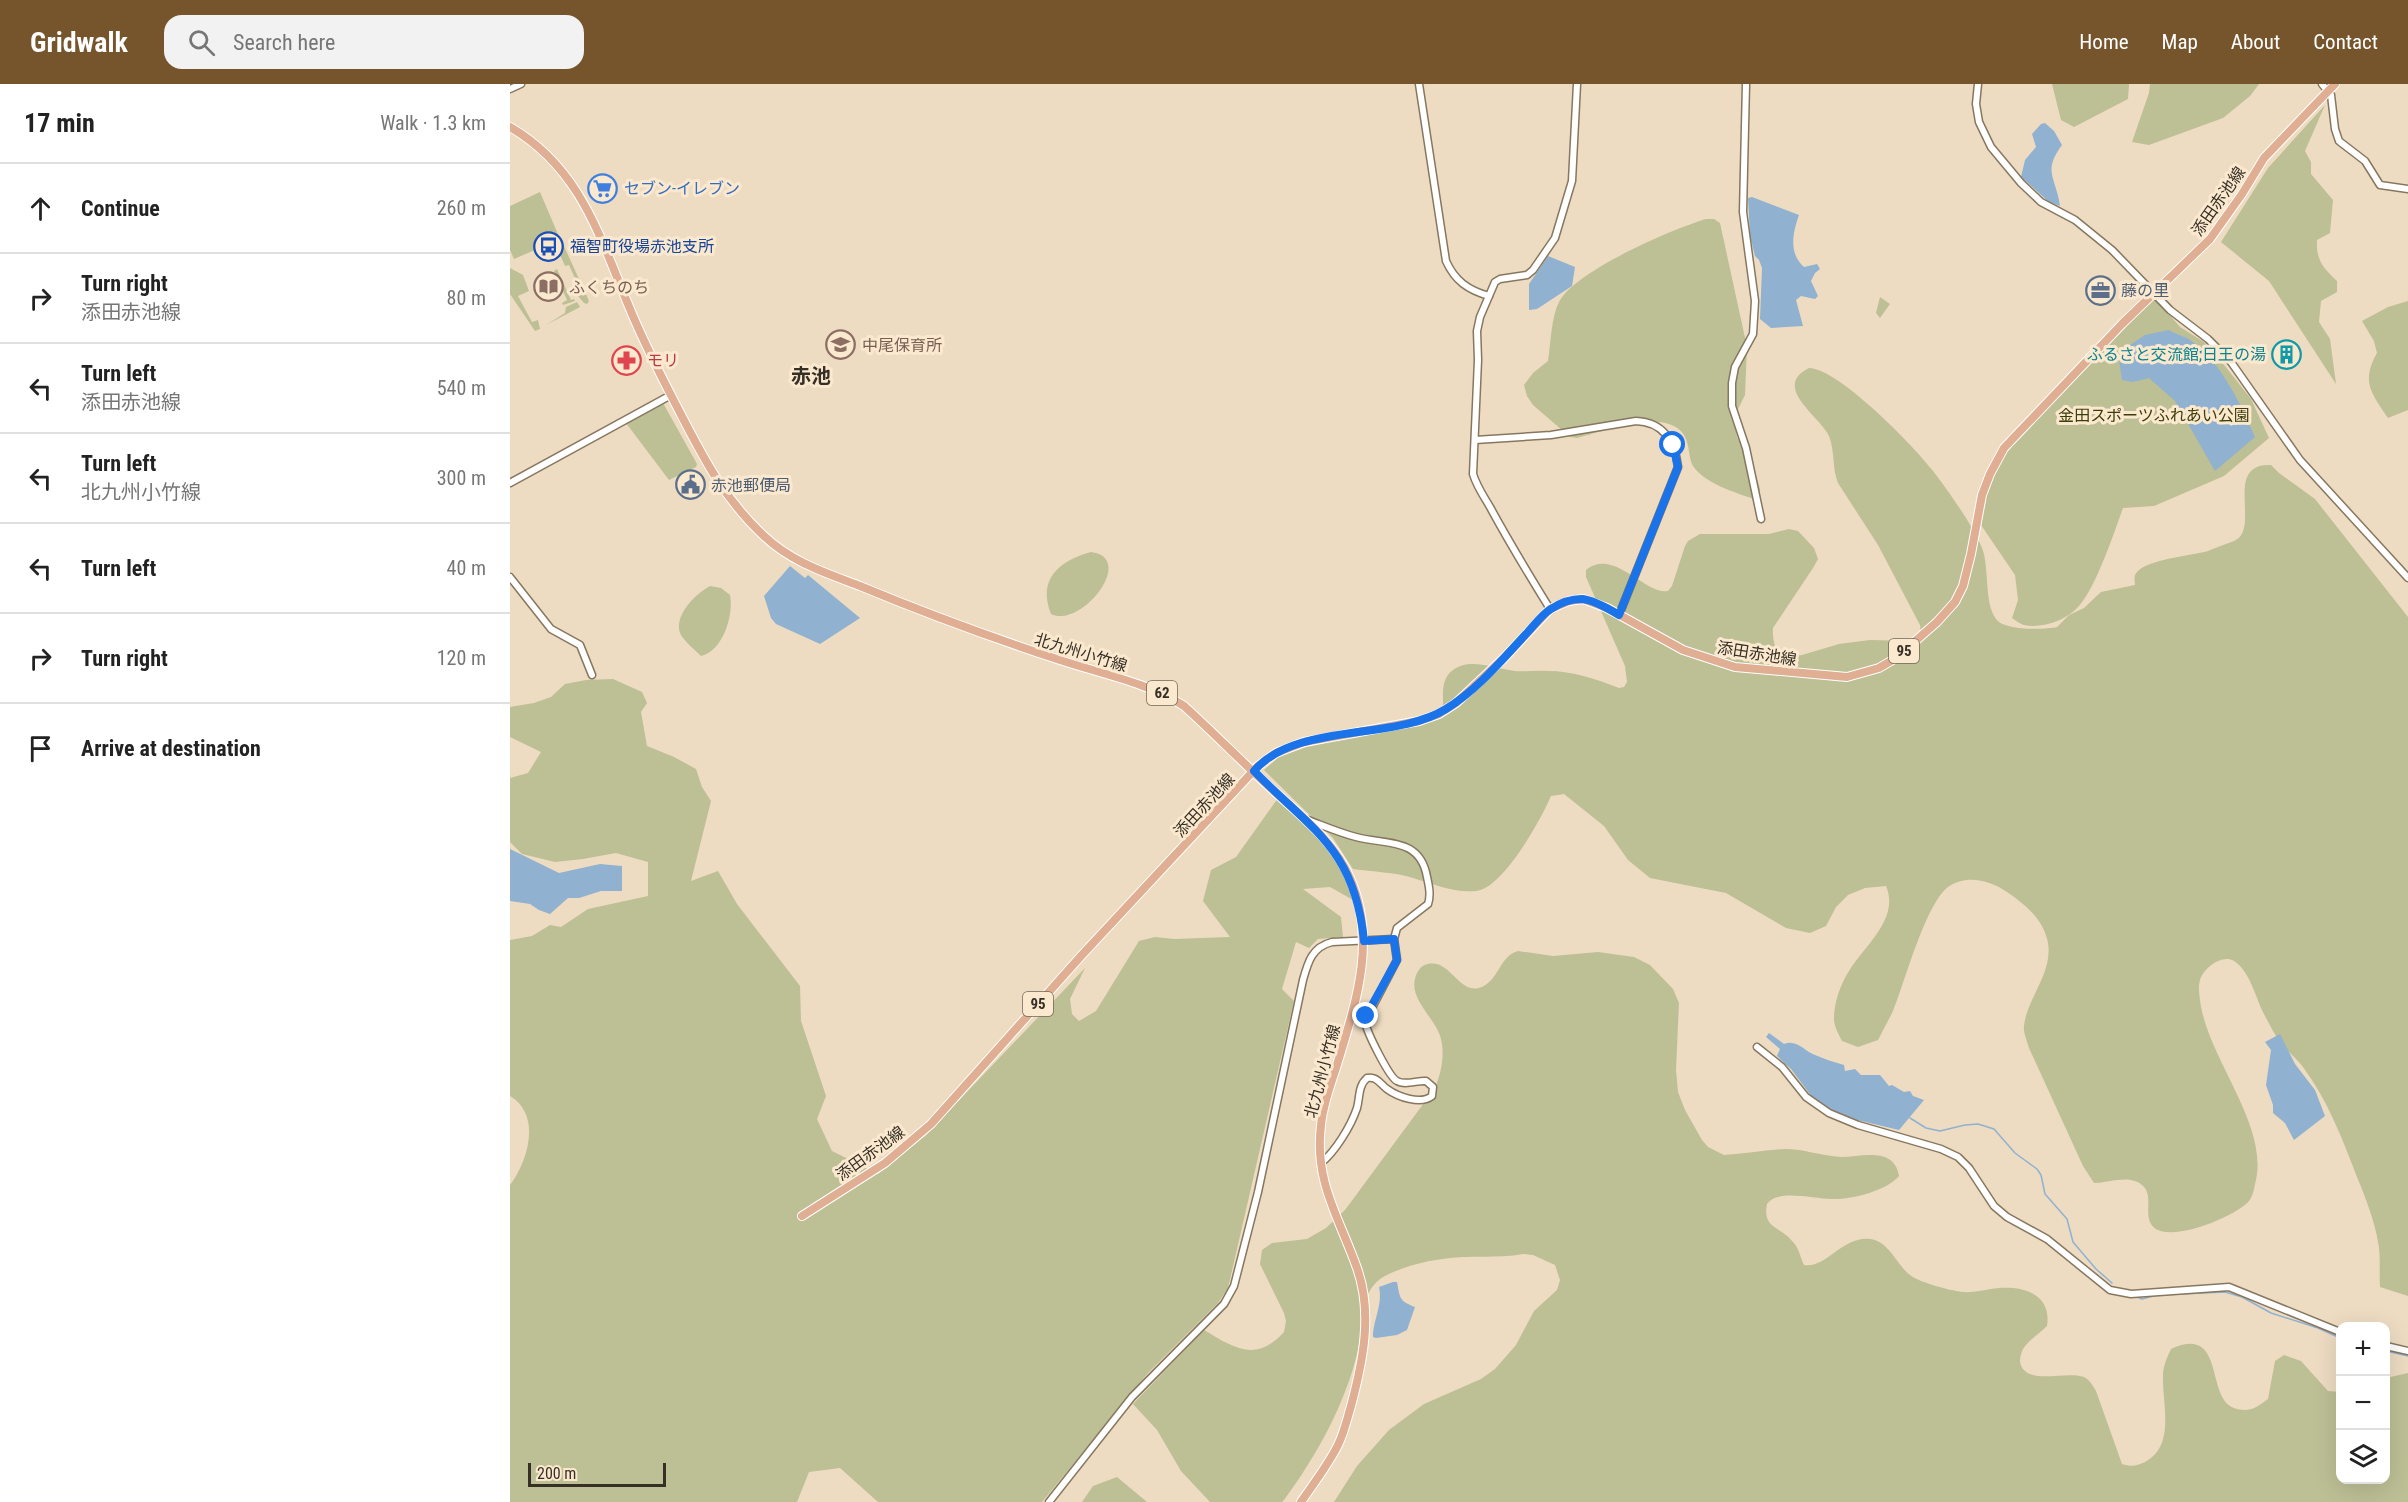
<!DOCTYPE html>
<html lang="en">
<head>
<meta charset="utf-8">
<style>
	body { margin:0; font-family:"Roboto Condensed","Noto Sans JP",sans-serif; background:#f2f2f2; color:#222 }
	.controls { position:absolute; right:18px; bottom:18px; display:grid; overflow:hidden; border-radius:12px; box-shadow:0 6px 24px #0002 }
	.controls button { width:54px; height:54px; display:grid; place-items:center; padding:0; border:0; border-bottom:2px solid #e0e0e0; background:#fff; color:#222; font:30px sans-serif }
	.scale { position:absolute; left:18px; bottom:15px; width:138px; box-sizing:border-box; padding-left:6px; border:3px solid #362f25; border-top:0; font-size:16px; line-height:21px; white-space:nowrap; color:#362f25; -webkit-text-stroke:4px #fbe9cf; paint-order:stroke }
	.stop { position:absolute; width:18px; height:18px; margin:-14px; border:4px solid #1a73e8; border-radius:50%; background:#fff }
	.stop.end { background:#1a73e8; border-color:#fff; box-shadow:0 2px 6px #0008 }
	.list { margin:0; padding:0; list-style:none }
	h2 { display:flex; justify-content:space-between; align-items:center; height:78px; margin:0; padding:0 24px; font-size:26px }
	h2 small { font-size:20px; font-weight:400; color:#767676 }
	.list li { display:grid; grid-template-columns:39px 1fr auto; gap:18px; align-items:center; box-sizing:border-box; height:90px; padding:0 24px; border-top:2px solid #e0e0e0 }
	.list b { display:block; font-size:22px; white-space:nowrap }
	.list p { margin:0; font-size:20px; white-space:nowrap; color:#767676 }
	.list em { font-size:20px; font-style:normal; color:#767676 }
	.icon { flex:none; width:33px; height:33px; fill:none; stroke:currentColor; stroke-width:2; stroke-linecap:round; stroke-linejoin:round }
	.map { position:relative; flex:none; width:1898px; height:1418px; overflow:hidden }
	header { display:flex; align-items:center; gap:36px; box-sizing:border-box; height:84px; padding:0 30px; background:#76552c; color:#fff }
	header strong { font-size:28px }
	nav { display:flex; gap:33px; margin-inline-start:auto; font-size:21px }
	.search { width:420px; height:54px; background:#f2f2f2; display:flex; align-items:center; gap:15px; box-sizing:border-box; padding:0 21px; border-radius:18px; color:#767676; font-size:22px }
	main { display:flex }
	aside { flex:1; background:#fff }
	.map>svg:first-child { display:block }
</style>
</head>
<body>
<header>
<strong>Gridwalk</strong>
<div class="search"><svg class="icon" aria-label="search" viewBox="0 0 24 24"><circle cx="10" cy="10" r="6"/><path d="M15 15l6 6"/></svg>Search here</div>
<nav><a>Home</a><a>Map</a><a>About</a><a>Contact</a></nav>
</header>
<main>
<aside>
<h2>17 min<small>Walk · 1.3 km</small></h2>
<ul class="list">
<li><svg class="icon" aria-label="ahead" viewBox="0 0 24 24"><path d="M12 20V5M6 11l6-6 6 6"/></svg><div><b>Continue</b></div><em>260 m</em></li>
<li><svg class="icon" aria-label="right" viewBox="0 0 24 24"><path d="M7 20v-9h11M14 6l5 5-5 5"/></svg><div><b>Turn right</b><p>添田赤池線</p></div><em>80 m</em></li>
<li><svg class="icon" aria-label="left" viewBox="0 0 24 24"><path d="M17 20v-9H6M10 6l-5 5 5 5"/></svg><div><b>Turn left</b><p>添田赤池線</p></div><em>540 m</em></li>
<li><svg class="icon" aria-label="left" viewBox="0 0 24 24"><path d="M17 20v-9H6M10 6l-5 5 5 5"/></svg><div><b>Turn left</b><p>北九州小竹線</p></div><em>300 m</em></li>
<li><svg class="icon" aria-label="left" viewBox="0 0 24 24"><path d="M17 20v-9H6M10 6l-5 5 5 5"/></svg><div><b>Turn left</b></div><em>40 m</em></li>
<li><svg class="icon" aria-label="right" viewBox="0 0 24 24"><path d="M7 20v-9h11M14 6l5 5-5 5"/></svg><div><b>Turn right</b></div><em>120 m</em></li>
<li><svg class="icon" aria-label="arrive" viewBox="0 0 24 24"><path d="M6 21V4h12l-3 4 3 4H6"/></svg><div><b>Arrive at destination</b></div></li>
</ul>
</aside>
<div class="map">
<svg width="1898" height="1418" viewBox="0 0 1898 1418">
	<rect width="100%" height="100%" fill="#eddcc2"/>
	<g fill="#bdbf95">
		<path d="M1542 0H1619L1618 15 1564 43 1551 36Z"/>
		<path d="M1640 0H1749L1740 12 1713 34 1639 61 1622 58 1639 9Z"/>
		<path d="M1815 21 1795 67 1801 78V90L1823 116 1820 149 1807 156C1806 176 1813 184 1827 197V208L1811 217 1809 238 1820 255 1826 300 1759 197 1711 158 1758 84Z"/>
		<path d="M30 108 50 155 4 175 0 166V122Z"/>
		<path d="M1196 135H1204L1210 139 1237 263 1235 311 1224 333 1227 353 1245 387 1250 405 1248 413 1244 415C1226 409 1194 399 1183 382 1176 369 1183 348 1159 340 1137 332 1090 348 1067 354L1060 353 1023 321 1017 312 1014 301 1023 289 1038 277C1041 258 1041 234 1049 218 1065 187 1162 145 1196 135Z"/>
		<path d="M53 160 79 217 77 220 74 219 68 212 72 210 59 181 55 182 48 166Z"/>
		<path d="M0 184 13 191 19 207 8 212 22 238 28 236 30 245 25 247 0 210Z"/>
		<path d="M47 185 61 216 64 215 65 217 53 221 52 219 57 216 44 187Z"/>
		<path d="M1370 213 1380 220 1370 234 1366 229Z"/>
		<path d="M1645 214 1670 243 1694 258 1715 282 1741 315 1759 354 1714 392 1644 422 1613 424C1604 449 1586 503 1569 522 1557 536 1532 545 1514 541 1510 540 1505 536 1502 534L1508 516 1505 491 1469 438 1479 401 1493 373 1505 358 1574 283Z"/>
		<path d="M1898 217V326L1878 334C1861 309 1851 297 1867 269L1864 257 1852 237 1878 223Z"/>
		<path d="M67 218 70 223 36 241 55 229 56 223Z"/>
		<path d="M1299 284C1328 284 1405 363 1423 387 1437 405 1464 443 1472 464 1480 483 1473 525 1489 538 1500 546 1534 546 1547 543L1559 531 1574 524 1591 508 1625 501C1625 497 1623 492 1627 488 1638 475 1680 472 1698 467 1706 464 1715 460 1724 457 1752 445 1712 379 1761 381L1769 389 1805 415 1898 533V1212L1870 1203C1869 1188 1871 1172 1868 1158 1865 1138 1855 1112 1847 1093 1833 1056 1817 1015 1793 983 1787 975 1778 968 1772 960 1765 952 1760 941 1755 932 1746 916 1741 888 1724 877 1712 870 1696 883 1691 893 1688 900 1689 909 1690 916 1697 975 1761 1042 1745 1100 1744 1105 1743 1112 1739 1117 1727 1132 1654 1163 1641 1140 1634 1128 1644 1111 1632 1101 1619 1090 1599 1099 1584 1099L1573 1082 1519 964C1517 957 1513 948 1514 942 1517 914 1543 889 1538 859 1534 836 1515 820 1497 808 1480 796 1456 790 1438 803 1415 821 1395 898 1383 927 1378 937 1373 946 1368 956L1348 963 1332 957C1329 951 1324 942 1324 935 1324 919 1330 901 1339 887 1354 862 1390 835 1376 802L1355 804 1338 811 1326 823 1316 842 1300 849 1276 844 1216 809 1140 794 1118 776 1094 742 1054 710 1041 712C1031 735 993 805 966 807 943 809 924 800 903 794 885 788 863 788 843 785L823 754 754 686 770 672 797 663 921 637 933 629C934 615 929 596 943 586 960 573 986 585 1005 587 1016 588 1027 586 1038 587 1063 587 1086 595 1109 604L1114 603 1117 598 1115 582 1076 493V486C1104 463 1136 512 1158 507L1162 502 1175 462 1178 457 1190 450H1259L1279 445 1288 447 1304 464 1308 475 1303 484 1263 544C1262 553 1265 568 1272 573L1292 571 1329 560 1360 556 1399 557 1411 550 1410 541 1368 461 1328 399C1322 384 1325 367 1319 352 1310 332 1261 303 1299 284Z"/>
		<path d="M153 319 187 380 186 383 159 396 116 339Z"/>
		<path d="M581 468C627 474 571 545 541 530 527 495 549 477 581 468Z"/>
		<path d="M200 502 211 504 220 511C224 531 213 567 191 572 185 566 176 559 171 551 162 533 185 510 200 502Z"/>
		<path d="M103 595 132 608 137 619 131 628 137 662 164 673 186 685 192 703 201 717 181 797 208 787 227 820 290 902 291 937 316 1012 307 1035 322 1067 368 1090 415 1052 575 884 560 915 562 930 569 937 586 927 629 857 645 853 664 855 720 853 693 817 701 786 726 773 768 714C801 743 830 773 843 816L820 803 793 805 831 833 833 853 808 855 799 864 786 858 772 905 784 917 718 1204 708 1219 638 1289 532 1418H368L330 1384 299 1388 287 1418H0V1101C18 1077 32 1031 0 1012V856L22 852 40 841 51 843 78 825 138 812V778L106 769 73 775 45 778 12 770 0 758V694L18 689 31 668 0 653V623L24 619 41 613 55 600 76 596Z"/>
		<path d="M1008 867 1043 872 1088 868 1124 873 1140 881 1163 905 1169 919 1166 986 1168 1008 1175 1026 1192 1056 1198 1063 1214 1071C1235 1070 1255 1066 1275 1065 1294 1065 1312 1072 1331 1073 1352 1073 1384 1062 1389 1092 1376 1107 1343 1115 1324 1115 1306 1116 1269 1104 1257 1120 1252 1145 1271 1142 1283 1158 1289 1164 1290 1173 1294 1181 1316 1185 1332 1152 1360 1155 1379 1157 1386 1180 1400 1191 1410 1199 1439 1206 1452 1208 1464 1209 1477 1205 1489 1204 1515 1202 1542 1211 1537 1242 1529 1250 1520 1255 1513 1265 1511 1269 1510 1273 1510 1278 1515 1303 1556 1286 1574 1293 1580 1296 1583 1302 1586 1307L1612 1380C1621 1383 1627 1382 1635 1378 1666 1361 1652 1320 1653 1292 1653 1282 1657 1274 1661 1265 1716 1240 1695 1314 1724 1324 1739 1329 1746 1324 1758 1315L1765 1277 1774 1271 1791 1277 1818 1307 1830 1308V1396H1876V1294L1898 1289V1418H824L847 1382 879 1346 914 1320 971 1295 985 1285 1006 1261 1024 1227 1047 1206 1050 1196 1045 1181 1023 1171 1013 1170C994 1174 973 1172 954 1173 928 1174 898 1180 875 1192 848 1206 854 1241 848 1266 835 1321 807 1371 774 1416L772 1418H700L671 1387 647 1346 623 1320 694 1246C724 1264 746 1279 774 1248L776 1237 774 1229 750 1180 752 1166 762 1159 797 1155 816 1144 835 1126 925 1004C931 989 935 972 931 955 926 933 895 914 907 889 910 884 912 881 918 880 940 875 948 909 969 904 989 898 989 872 1008 867Z"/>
		<path d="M607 1393 637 1418H572L583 1402Z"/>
	</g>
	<g fill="#90b1d0">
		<path d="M1535 39 1544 47 1552 61C1532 88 1546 93 1550 122L1539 118 1511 93 1515 76 1526 63 1522 50 1531 40Z"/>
		<path d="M1242 113 1289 131C1283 148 1278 169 1294 183L1307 180 1310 185 1305 189 1301 197 1308 212 1305 215 1291 212 1286 216 1293 242 1261 244 1250 235 1252 184 1249 176 1245 172 1240 152 1238 114Z"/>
		<path d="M1038 172 1065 183 1062 202 1027 225 1019 226V200Z"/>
		<path d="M1659 246C1665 250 1674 252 1680 256 1712 279 1730 319 1745 353L1705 387 1665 317 1639 294 1623 298 1612 296 1608 269 1635 251Z"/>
		<path d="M280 482 295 494 298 491 350 534 310 560 266 540 261 534 254 512Z"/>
		<path d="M0 765 49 789 90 780 112 782V807H91L69 814H58L40 830 29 826 20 820 0 817Z"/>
		<path d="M1259 949 1274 960C1287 955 1294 967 1305 971 1314 975 1324 978 1334 981L1335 987 1345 985 1351 991H1370L1379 1002 1382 1001 1394 1008 1400 1007 1403 1012 1414 1016 1389 1046 1347 1036 1319 1025 1302 1013 1281 985 1267 972 1270 965 1256 953Z"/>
		<path d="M1770 950 1785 980 1805 1006 1815 1032 1784 1056 1775 1039 1763 1029V1021L1756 1001 1761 966 1755 958Z"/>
		<path d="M883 1198H887C890 1214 889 1217 905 1223L897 1246 887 1251 866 1254 863 1253C863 1236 873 1221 869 1203Z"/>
	</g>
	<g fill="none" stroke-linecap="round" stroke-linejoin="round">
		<g stroke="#90b1d0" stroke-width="1.5">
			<path d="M1400 1034 1416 1044 1430 1047 1455 1041 1468 1040 1484 1045 1505 1069 1527 1085 1531 1091 1535 1110 1557 1135 1563 1158 1586 1185 1602 1199"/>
			<path d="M1627 1213 1632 1215 1647 1211 1715 1208 1732 1213 1761 1229 1808 1244 1830 1254"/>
			<path d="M1876 1267 1898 1272"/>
		</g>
		<defs>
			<g id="minor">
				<path d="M909 0 936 177C945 197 958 206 979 212"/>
				<path d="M1236 0 1233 128 1245 217 1243 250 1225 283 1222 299V322L1236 364 1251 435"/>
				<path d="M1468 0 1466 20 1469 38 1481 63 1511 99 1531 118 1565 136 1602 166 1660 226 1698 255 1721 278 1790 376 1898 494"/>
				<path d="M1812 0 1821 11 1825 45 1829 57 1855 77 1870 101 1898 105"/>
				<path d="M0 5 11 0"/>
				<path d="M965 356 1041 351 1126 337C1153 338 1165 357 1168 383L1109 531"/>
				<path d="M0 399 161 311"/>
				<path d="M0 493 41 545 70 561 82 591"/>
				<path d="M1040 525C1019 491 999 458 980 423 973 411 967 403 963 390L968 276 967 247 970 233 985 198 990 195 1017 191 1023 186 1045 154 1062 97 1067 0"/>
				<path d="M798 736C814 742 830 749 846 753 876 761 910 753 917 793 919 802 921 811 918 820L887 844 884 855 887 876 855 937C856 947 879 993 887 997 895 1002 908 996 916 997L923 1003 922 1012C911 1021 888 1013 877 1005 870 1000 867 992 857 994 848 1002 850 1013 847 1024 841 1042 825 1068 811 1079"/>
				<path d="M1247 963 1272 983 1296 1013 1319 1029 1348 1041 1431 1065 1448 1073 1459 1084 1484 1122 1497 1133 1537 1155 1600 1206 1621 1210 1719 1203 1830 1248"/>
				<path d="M1876 1262 1898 1267"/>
				<path d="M539 1418 622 1313 714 1220 724 1202 748 1108 793 896C798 878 802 863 822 858L884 855"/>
			</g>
			<g id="major">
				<path d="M0 43C71 84 90 154 120 225 133 257 149 288 165 319 191 369 212 413 254 452 281 478 316 489 350 502 415 529 483 554 550 576 592 590 636 598 674 622 705 650 735 681 766 709 794 734 825 759 840 794 868 858 845 921 826 984 820 1002 813 1021 811 1041 804 1098 829 1133 847 1184 863 1229 853 1277 841 1322 837 1335 834 1349 828 1361 818 1381 804 1399 791 1418"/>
				<path d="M292 1132 375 1079 421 1040 571 872 748 682 766 669 794 658 909 637 929 630 946 619 995 573 1040 525 1059 517 1073 515 1097 524 1173 566 1225 583 1337 593 1369 584 1386 574 1427 538 1445 518 1453 502 1461 470 1472 411 1480 390 1494 364 1612 240 1700 155 1732 110 1754 74 1825 0"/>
			</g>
		</defs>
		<use href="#minor" stroke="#87775f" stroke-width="9"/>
		<use href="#major" stroke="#fff" stroke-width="10"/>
		<use href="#minor" stroke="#fff" stroke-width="6"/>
		<use href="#major" stroke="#e0ae92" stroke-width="8"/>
	</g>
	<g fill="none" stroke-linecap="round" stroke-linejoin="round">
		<path stroke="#1a73e8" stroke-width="8" d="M856 932 887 876 884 855 854 857C845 765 802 746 744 687 785 638 885 657 936 625 966 607 992 576 1016 550 1024 542 1032 530 1041 525 1050 519 1062 515 1072 515 1084 516 1099 525 1109 531L1168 383 1163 361"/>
	</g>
	<defs>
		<symbol id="supermarket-ring" viewBox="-11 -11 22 22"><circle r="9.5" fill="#fbe9cf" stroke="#3f7fe0" stroke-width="1.5"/><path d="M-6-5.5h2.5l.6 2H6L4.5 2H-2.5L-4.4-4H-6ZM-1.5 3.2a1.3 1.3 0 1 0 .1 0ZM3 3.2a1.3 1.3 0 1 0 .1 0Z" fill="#3f7fe0"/></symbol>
		<symbol id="bus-ring" viewBox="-11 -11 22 22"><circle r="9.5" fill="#fbe9cf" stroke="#1a4fb4" stroke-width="1.5"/><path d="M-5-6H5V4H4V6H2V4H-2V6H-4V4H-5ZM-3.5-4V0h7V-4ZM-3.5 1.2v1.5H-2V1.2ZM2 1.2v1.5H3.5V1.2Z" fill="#1a4fb4"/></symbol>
		<symbol id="library-ring" viewBox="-11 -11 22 22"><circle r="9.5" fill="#fbe9cf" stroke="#8d6e63" stroke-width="1.5"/><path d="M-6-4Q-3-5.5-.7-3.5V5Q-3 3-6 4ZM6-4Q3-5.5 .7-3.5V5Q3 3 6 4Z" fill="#8d6e63"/></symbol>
		<symbol id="office-ring" viewBox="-11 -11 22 22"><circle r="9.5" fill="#fbe9cf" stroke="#5c6f8a" stroke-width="1.5"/><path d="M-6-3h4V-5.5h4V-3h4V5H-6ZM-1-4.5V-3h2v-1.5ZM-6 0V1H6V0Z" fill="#5c6f8a"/></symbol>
		<symbol id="school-ring" viewBox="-11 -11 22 22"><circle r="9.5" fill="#fbe9cf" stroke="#8d6e63" stroke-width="1.5"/><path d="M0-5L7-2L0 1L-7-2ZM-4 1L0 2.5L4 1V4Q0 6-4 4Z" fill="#8d6e63"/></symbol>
		<symbol id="building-ring" viewBox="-11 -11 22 22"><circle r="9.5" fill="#fbe9cf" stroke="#0f9aa8" stroke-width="1.5"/><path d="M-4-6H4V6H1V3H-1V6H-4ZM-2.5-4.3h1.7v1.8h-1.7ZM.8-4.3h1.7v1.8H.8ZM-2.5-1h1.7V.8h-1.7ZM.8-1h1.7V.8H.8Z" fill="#0f9aa8"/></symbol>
		<symbol id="pharmacy-ring" viewBox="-11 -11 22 22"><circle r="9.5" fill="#fbe9cf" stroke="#e0444e" stroke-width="1.5"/><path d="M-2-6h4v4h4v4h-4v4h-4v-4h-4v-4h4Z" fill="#e0444e"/></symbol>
		<symbol id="civic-ring" viewBox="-11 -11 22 22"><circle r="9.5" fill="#fbe9cf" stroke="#5c6f8a" stroke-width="1.5"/><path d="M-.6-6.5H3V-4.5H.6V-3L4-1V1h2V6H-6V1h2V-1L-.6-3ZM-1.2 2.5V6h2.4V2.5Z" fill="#5c6f8a"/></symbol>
	</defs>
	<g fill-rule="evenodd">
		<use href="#supermarket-ring" x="76" y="88" width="33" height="33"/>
		<use href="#bus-ring" x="22" y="146" width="33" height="33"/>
		<use href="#library-ring" x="22" y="186" width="33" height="33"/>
		<use href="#office-ring" x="1574" y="190" width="33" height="33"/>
		<use href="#school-ring" x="314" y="244" width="33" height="33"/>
		<use href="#building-ring" x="1760" y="254" width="33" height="33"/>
		<use href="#pharmacy-ring" x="100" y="260" width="33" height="33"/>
		<use href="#civic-ring" x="164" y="384" width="33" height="33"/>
	</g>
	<g text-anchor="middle" stroke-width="6" stroke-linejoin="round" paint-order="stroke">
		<g fill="#fbe9cf" stroke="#716758" stroke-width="1.5">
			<rect x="1379" y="555" width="30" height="24" rx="4.5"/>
			<rect x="637" y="597" width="30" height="24" rx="4.5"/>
			<rect x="513" y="908" width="30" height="24" rx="4.5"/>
		</g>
		<g font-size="15" font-weight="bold" fill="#362f25">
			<text x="1394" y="572">95</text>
			<text x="652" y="614">62</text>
			<text x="528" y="925">95</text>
		</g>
		<g font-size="16" fill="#366cbe" stroke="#fbe9cf" text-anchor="start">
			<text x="114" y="110">セブン-イレブン</text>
		</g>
		<g font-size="16" fill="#362f25" stroke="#fbe9cf">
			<text transform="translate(1708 117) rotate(-55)" y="6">添田赤池線</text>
			<text transform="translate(571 568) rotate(17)" y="6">北九州小竹線</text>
			<text transform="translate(1247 569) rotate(9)" y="6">添田赤池線</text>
			<text transform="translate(694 721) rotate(-47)" y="6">添田赤池線</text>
			<text transform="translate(812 987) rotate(-75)" y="6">北九州小竹線</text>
			<text transform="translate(360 1069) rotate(-36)" y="6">添田赤池線</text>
		</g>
		<g font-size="16" fill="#164399" stroke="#fbe9cf" text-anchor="start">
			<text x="60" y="168">福智町役場赤池支所</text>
		</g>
		<g font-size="16" fill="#785e54" stroke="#fbe9cf" text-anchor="start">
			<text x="59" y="209">ふくちのち</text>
			<text x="352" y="267">中尾保育所</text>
		</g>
		<g font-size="16" fill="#4e5e75" stroke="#fbe9cf" text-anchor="start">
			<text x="1611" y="212">藤の里</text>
			<text x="201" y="407">赤池郵便局</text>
		</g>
		<g font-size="16" fill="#0d838f" stroke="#fbe9cf" text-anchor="end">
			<text x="1756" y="276">ふるさと交流館;日王の湯</text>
		</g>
		<g font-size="16" fill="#be3a42" stroke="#fbe9cf" text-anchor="start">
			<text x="137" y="282">モリ</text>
		</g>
		<g font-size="16" fill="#3c3d09" stroke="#fbe9cf">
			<text x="1644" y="337">金田スポーツふれあい公園</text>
		</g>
		<g font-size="20" font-weight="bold" fill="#362f25" stroke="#fbe9cf">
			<text x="301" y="299">赤池</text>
		</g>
	</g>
</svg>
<div class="controls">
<button>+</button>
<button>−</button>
<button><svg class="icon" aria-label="layers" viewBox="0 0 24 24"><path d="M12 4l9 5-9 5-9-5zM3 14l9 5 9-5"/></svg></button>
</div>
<div class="scale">200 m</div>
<div class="stop" style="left:1163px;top:361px"></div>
<div class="stop end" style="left:856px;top:932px"></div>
</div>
</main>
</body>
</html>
